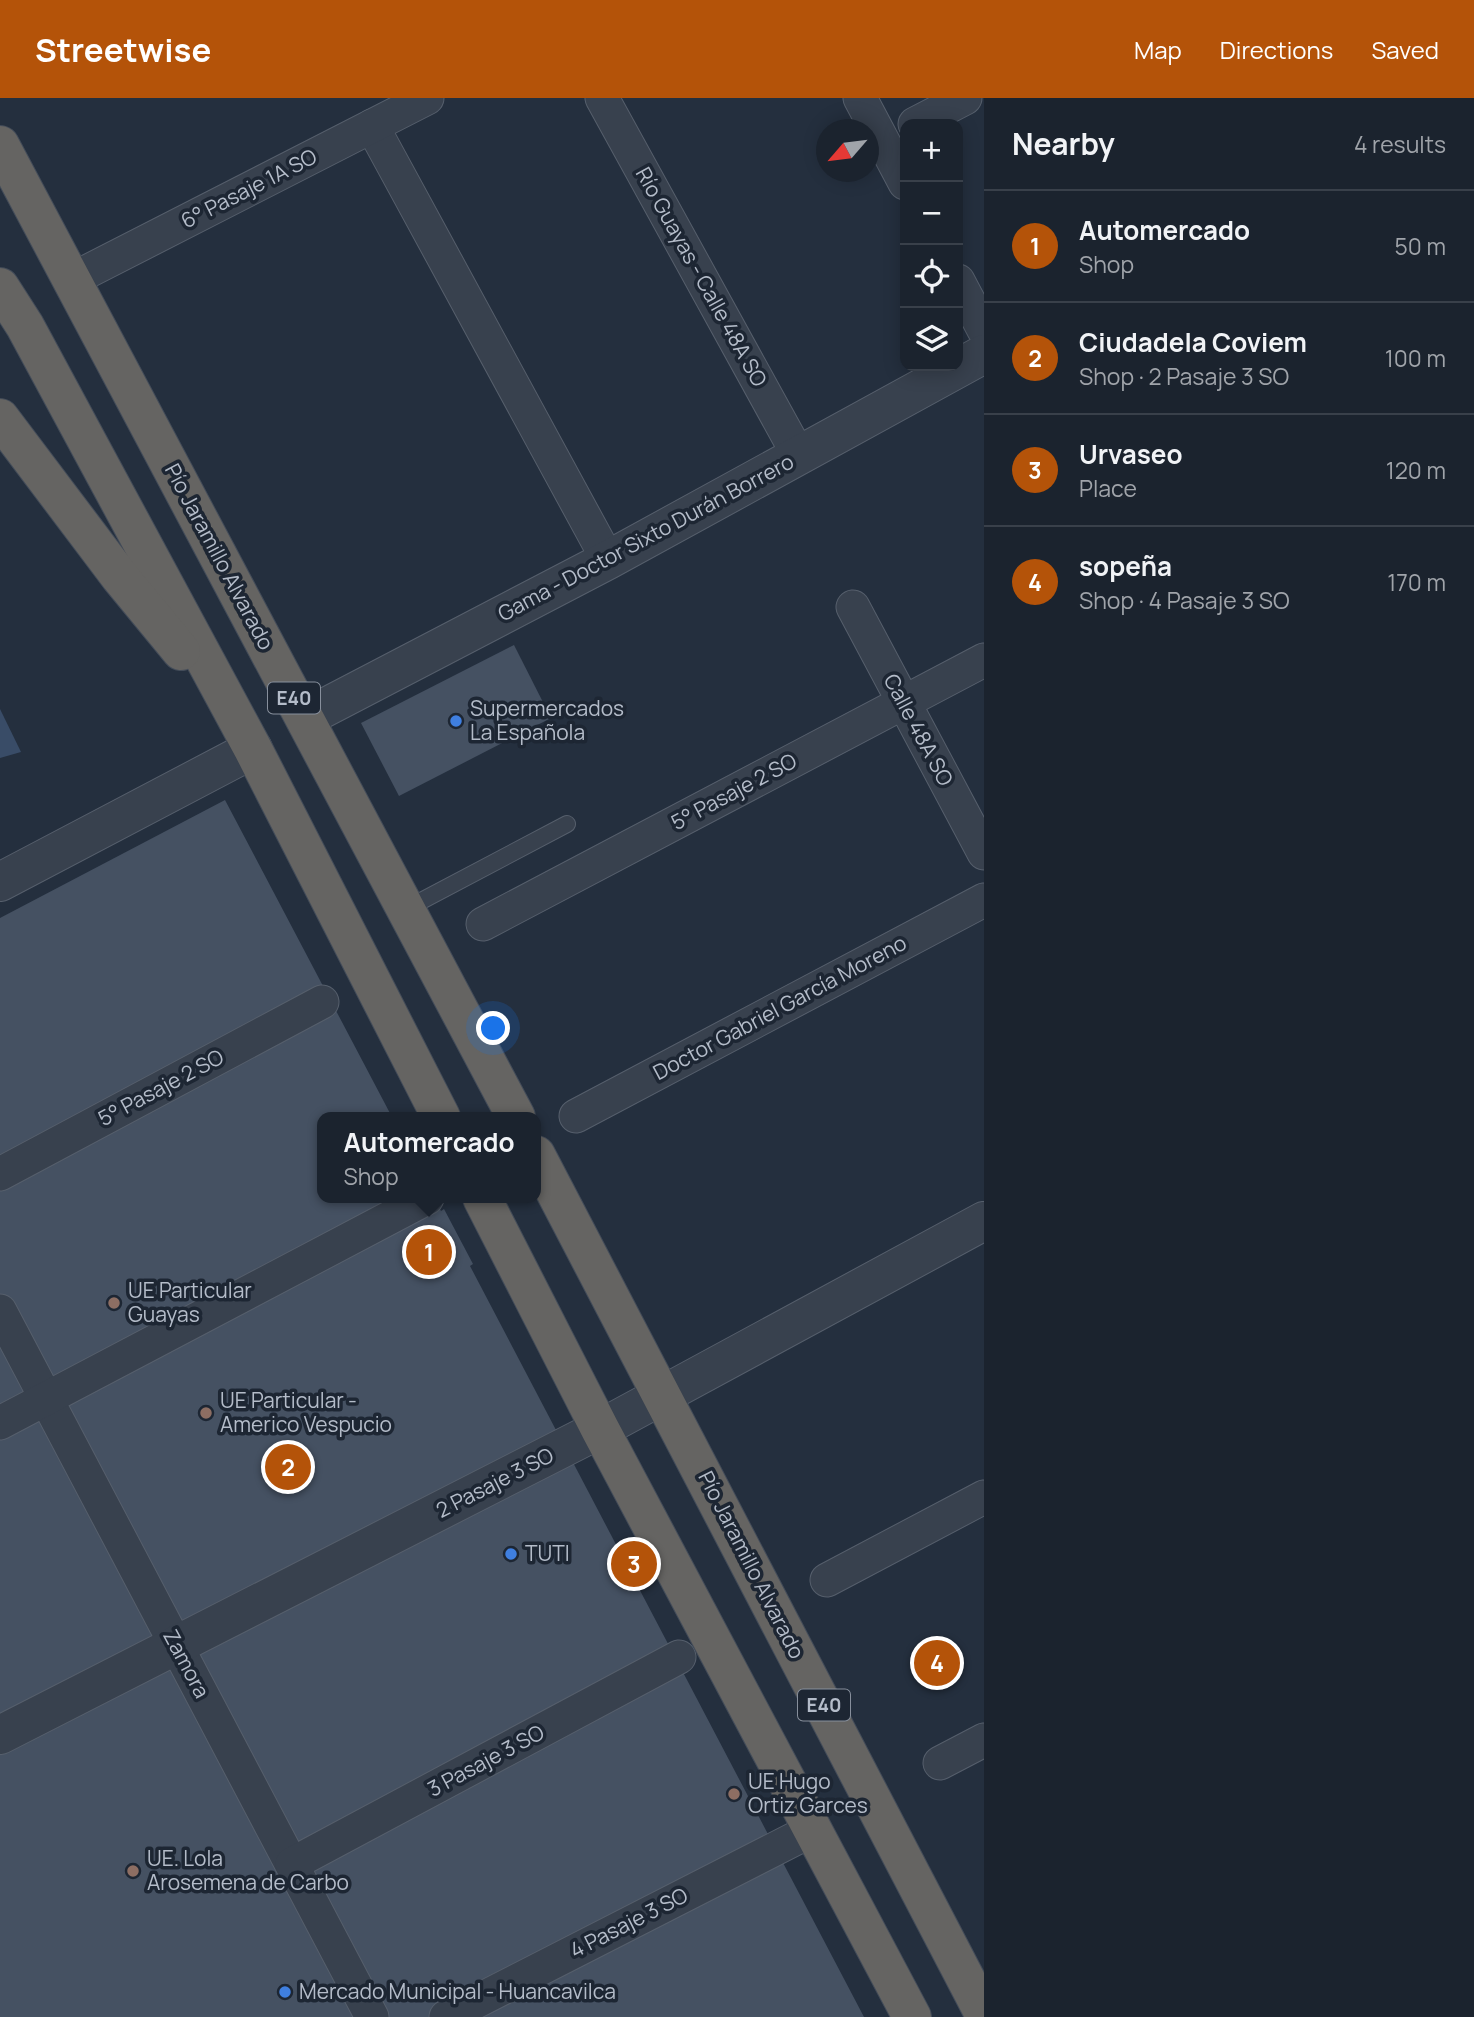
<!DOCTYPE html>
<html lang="en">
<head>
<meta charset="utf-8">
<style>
	body { margin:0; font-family:Manrope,sans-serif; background:#282f3a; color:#f1f3f6 }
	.controls { position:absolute; right:21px; top:21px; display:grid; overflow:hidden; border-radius:14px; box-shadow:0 4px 18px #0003 }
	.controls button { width:63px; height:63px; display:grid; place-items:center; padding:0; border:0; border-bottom:2px solid #39404a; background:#1b232e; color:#f1f3f6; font:35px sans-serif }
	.compass { position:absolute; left:816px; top:21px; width:63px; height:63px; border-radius:50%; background:#1b232e; box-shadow:0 4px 18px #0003; rotate:242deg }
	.you { position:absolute; left:494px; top:931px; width:24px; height:24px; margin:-18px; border:5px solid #fff; border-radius:50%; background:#1a73e8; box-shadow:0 0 0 10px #1a73e833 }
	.badge { display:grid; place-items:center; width:46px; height:46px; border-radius:50%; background:#b45309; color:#fff; font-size:23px; font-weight:700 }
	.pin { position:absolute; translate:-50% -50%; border:4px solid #fff; box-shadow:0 2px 7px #0006 }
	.popup { position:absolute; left:317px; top:1014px; width:224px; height:91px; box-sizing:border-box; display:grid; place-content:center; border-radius:14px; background:#1b232e; filter:drop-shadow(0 2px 5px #0005); font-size:23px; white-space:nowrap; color:#a0a4aa }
	.popup b { font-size:26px; color:#f1f3f6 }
	.popup::after { content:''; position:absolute; left:50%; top:100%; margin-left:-14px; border:14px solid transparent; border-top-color:#1b232e }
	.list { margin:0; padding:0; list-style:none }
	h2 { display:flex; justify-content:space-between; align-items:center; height:91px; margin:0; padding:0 28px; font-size:30px }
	h2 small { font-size:23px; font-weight:400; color:#a0a4aa }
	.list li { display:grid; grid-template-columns:46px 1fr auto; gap:21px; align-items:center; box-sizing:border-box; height:112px; padding:0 28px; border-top:2px solid #39404a }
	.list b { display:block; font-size:26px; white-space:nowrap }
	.list p { margin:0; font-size:23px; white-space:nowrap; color:#a0a4aa }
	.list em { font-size:23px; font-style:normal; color:#a0a4aa }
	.icon { flex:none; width:38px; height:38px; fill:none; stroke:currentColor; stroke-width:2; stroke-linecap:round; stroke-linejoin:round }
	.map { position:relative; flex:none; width:984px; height:1919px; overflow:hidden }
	header { display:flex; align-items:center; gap:42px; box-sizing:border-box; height:98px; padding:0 35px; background:#b45309; color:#fff }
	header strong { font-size:33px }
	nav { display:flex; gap:38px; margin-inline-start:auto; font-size:24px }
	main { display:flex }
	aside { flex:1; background:#1b232e }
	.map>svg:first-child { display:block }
</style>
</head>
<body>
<header>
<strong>Streetwise</strong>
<nav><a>Map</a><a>Directions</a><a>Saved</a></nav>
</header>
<main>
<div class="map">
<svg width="984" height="1919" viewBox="0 0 984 1919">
	<rect width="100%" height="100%" fill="#242f3e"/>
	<path fill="#394c67" d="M0 611 21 654 0 660Z"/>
	<g fill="#455162">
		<path d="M514 547 551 620 399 698 361 625Z"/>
		<path d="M225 702 392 1019H322V1100H434L441 1113 444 1111 473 1166 470 1168 621 1456 637 1448 650 1473 634 1481 864 1919H0V820Z"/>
	</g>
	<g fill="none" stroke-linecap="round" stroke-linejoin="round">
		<defs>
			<path id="service" d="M406 811 567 726"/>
			<g id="minor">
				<path d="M602 0 799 358"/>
				<path d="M860 0 905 85"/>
				<path d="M915 26 965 0"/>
				<path d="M372 28 608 462"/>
				<path d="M71 182 427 0"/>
				<path d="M958 183 984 232"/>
				<path d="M853 509 984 755"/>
				<path d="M483 826 984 562"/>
				<path d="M576 1018 984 802"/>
				<path d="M0 1076 322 904"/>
				<path d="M0 1213 372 1919"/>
				<path d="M0 1325 427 1100"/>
				<path d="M827 1482 984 1399"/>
				<path d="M940 1665 984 1642"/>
				<path d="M292 1766 679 1559"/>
				<path d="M446 1919 812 1732"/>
			</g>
			<g id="tertiary">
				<path d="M305 620 608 462 984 256"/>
				<path d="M0 784 253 651"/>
				<path d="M0 1637 600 1331 984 1123"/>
			</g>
			<g id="trunk">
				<path d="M0 47 516 1019"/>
				<path d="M0 189 25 228 253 651 441 1019"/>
				<path d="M0 320 120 479 181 553"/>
				<path d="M536 1057 984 1916"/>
				<path d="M482 1100 600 1331 912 1919"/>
			</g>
		</defs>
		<use href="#service" stroke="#565f6c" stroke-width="18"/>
		<use href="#minor" stroke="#565f6c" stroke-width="35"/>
		<use href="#tertiary" stroke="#565f6c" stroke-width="40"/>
		<use href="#trunk" stroke="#434c59" stroke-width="40"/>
		<use href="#service" stroke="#38414e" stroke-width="16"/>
		<use href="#minor" stroke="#38414e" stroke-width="33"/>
		<use href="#tertiary" stroke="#38414e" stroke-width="38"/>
		<use href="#trunk" stroke="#656462" stroke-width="38"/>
	</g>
	<g fill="#3f7fe0" stroke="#1d2633" stroke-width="2.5">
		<circle cx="456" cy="623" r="7"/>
		<circle cx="511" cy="1456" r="7"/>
		<circle cx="285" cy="1894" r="7"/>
	</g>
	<g fill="#8d6e63" stroke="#1d2633" stroke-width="2.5">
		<circle cx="114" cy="1205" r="7"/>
		<circle cx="206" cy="1315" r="7"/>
		<circle cx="734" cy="1696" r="7"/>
		<circle cx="133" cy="1773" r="7"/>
	</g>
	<g text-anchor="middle" stroke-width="7" stroke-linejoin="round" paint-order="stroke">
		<g fill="#1d2633" stroke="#878f9c" stroke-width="2">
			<rect x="268" y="584.5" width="52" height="31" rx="5"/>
			<rect x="798" y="1591.5" width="52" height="31" rx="5"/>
		</g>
		<g font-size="19" font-weight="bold" fill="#b4bcc9">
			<text x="294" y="607">E40</text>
			<text x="824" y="1614">E40</text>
		</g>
		<g font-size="21" fill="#b4bcc9" stroke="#1d2633">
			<text transform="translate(249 91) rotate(-27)" y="7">6° Pasaje 1A SO</text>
			<text transform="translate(701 179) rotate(61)" y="7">Río Guayas - Calle 48A SO</text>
			<text transform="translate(646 440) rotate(-28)" y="7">Gama - Doctor Sixto Durán Borrero</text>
			<text transform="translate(219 459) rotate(62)" y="7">Pío Jaramillo Alvarado</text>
			<text transform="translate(918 632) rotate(62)" y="7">Calle 48A SO</text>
			<text transform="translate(734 694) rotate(-28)" y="7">5° Pasaje 2 SO</text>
			<text transform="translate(780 910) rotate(-28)" y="7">Doctor Gabriel García Moreno</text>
			<text transform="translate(161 990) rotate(-28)" y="7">5° Pasaje 2 SO</text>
			<text transform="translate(495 1385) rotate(-27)" y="7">2 Pasaje 3 SO</text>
			<text transform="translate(751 1467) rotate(63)" y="7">Pío Jaramillo Alvarado</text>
			<text transform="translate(186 1566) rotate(62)" y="7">Zamora</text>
			<text transform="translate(486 1663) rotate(-28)" y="7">3 Pasaje 3 SO</text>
			<text transform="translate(629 1825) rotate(-27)" y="7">4 Pasaje 3 SO</text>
		</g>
		<g font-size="21" fill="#b4bcc9" stroke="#1d2633" text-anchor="start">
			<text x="470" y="618">Supermercados<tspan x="470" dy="24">La Española</tspan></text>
			<text x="128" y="1200">UE Particular<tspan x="128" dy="24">Guayas</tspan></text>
			<text x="220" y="1310">UE Particular -<tspan x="220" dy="24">Americo Vespucio</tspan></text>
			<text x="525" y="1463">TUTI</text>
			<text x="748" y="1691">UE Hugo<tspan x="748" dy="24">Ortiz Garces</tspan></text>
			<text x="147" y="1768">UE. Lola<tspan x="147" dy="24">Arosemena de Carbo</tspan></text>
			<text x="299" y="1901">Mercado Municipal - Huancavilca</text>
		</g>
	</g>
</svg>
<div class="controls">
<button>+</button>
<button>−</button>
<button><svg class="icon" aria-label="locate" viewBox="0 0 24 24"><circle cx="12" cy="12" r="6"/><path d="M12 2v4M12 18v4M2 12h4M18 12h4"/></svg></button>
<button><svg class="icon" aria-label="layers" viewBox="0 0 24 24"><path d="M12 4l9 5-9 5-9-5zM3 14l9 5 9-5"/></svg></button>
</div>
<svg class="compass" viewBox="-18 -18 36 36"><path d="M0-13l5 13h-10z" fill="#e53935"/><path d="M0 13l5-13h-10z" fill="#a0a4aa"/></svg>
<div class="you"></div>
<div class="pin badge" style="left:429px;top:1154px">1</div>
<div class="popup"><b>Automercado</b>Shop</div>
<div class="pin badge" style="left:288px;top:1369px">2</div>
<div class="pin badge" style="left:634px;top:1466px">3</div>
<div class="pin badge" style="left:937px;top:1565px">4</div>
</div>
<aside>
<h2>Nearby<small>4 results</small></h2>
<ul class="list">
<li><span class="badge">1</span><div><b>Automercado</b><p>Shop</p></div><em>50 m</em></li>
<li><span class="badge">2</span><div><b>Ciudadela Coviem</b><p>Shop · 2 Pasaje 3 SO</p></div><em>100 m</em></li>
<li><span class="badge">3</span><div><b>Urvaseo</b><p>Place</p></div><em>120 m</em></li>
<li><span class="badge">4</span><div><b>sopeña</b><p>Shop · 4 Pasaje 3 SO</p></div><em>170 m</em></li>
</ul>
</aside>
</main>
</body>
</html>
